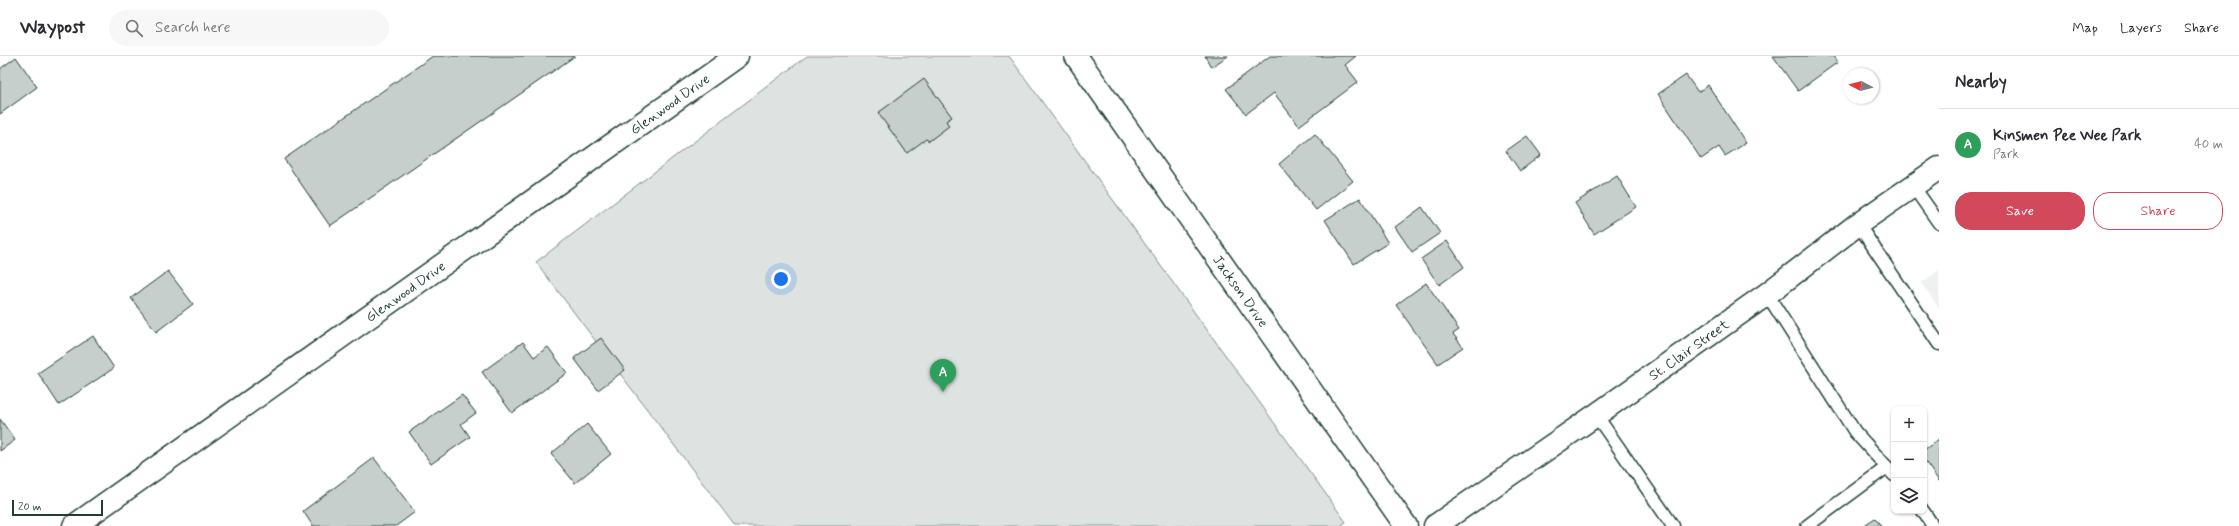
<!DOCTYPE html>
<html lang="en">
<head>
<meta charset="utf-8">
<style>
	body { margin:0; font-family:Mynerve,sans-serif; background:#f7f7f7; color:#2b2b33 }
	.controls { position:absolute; right:12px; bottom:12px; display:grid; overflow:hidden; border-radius:8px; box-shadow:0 1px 3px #0004 }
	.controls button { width:36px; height:36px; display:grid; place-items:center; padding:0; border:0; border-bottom:1px solid #e1e1e2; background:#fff; color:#2b2b33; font:20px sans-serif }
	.compass { position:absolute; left:1843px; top:12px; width:36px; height:36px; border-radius:50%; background:#fff; box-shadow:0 1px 3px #0004; rotate:277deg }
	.scale { position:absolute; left:12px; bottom:10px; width:91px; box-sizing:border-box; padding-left:4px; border:2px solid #1f3d34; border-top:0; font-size:11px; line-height:14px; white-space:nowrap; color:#1f3d34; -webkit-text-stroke:3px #fff; paint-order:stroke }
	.you { position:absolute; left:781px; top:223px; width:14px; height:14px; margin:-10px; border:3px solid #fff; border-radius:50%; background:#1a73e8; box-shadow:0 0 0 6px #1a73e833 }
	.badge { display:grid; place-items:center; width:26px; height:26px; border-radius:50%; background:#d1495b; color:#fff; font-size:13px; font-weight:700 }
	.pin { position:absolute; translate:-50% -33px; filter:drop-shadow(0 1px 2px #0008) }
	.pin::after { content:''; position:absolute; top:21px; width:14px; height:12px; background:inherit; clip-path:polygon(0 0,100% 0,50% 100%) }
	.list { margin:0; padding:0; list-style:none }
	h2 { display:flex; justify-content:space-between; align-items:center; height:52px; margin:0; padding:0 16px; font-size:17px }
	h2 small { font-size:13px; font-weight:400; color:#7c7c81 }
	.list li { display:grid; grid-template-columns:26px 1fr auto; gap:12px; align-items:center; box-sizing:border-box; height:72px; padding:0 16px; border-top:1px solid #e1e1e2 }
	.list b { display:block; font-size:15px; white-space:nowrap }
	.list p { margin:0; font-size:13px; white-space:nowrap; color:#7c7c81 }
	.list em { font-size:13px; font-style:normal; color:#7c7c81 }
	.actions { display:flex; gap:8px; padding:12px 16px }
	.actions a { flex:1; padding:9px 0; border:1px solid #d1495b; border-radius:16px; text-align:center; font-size:14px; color:#d1495b }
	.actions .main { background:#d1495b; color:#fff }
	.icon { flex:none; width:22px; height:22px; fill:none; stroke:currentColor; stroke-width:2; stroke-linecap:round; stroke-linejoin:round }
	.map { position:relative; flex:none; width:1939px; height:470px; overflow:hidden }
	header { display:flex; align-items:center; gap:24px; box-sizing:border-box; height:56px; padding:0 20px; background:#fff; border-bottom:1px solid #e1e1e2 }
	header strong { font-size:19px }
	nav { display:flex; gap:22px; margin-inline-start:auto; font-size:14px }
	.search { width:280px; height:36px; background:#f7f7f7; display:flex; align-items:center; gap:10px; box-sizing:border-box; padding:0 14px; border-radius:22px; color:#7c7c81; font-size:15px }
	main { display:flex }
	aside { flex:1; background:#fff }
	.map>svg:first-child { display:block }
</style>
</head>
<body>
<header>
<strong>Waypost</strong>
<div class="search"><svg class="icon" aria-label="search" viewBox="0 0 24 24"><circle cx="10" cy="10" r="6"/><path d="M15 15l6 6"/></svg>Search here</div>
<nav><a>Map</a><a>Layers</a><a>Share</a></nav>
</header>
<main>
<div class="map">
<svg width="1939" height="470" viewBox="0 0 1939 470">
	<rect width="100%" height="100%" fill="#fff"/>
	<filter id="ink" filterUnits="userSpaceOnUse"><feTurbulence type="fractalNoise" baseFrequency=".025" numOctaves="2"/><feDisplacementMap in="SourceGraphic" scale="8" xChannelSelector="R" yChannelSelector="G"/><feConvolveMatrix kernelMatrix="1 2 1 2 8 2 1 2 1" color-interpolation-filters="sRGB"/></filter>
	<g filter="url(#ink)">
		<path fill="#eef1f0" d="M1939 214V252L1921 227Z"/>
		<path fill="#dee3e2" stroke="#7e908b" d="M807 0H1009L1346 466 1340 470H735L536 206Z"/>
		<g fill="#c7cfcc" stroke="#1f3d34">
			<path d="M433 0H575L330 170 284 103Z"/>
			<path d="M1205 0H1228L1211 11Z"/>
			<path d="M1270 0H1356L1345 9 1358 26 1299 70 1274 37 1246 58 1226 33Z"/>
			<path d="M1773 0H1834L1838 6 1798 35Z"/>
			<path d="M16 1 37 31 0 58V13Z"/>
			<path d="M1686 19 1698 36 1708 29 1746 87 1725 100 1719 91 1701 103 1658 38Z"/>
			<path d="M924 23 952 61 946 65 949 70 929 85 926 83 907 97 878 57Z"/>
			<path d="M1315 78 1353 125 1316 154 1279 108Z"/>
			<path d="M1527 80 1541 99 1520 115 1506 95Z"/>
			<path d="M1617 120 1636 151 1594 178 1575 147Z"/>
			<path d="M1360 142 1388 187 1354 208 1325 164Z"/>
			<path d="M1422 151 1440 177 1412 196 1395 171Z"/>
			<path d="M1447 185 1464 211 1439 229 1421 203Z"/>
			<path d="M168 215 193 248 156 276 131 242Z"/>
			<path d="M1426 227 1459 274 1453 278 1463 291 1438 308 1396 249Z"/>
			<path d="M93 280 114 312 59 349 38 317Z"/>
			<path d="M601 282 625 314 598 334 574 302Z"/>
			<path d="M523 286 534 301 548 291 567 317 512 357 482 316Z"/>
			<path d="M462 339 476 357 461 368 470 381 431 408 409 376Z"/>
			<path d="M0 363 15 384 0 395Z"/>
			<path d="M587 368 611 398 575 427 551 398Z"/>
			<path d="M1939 383V425L1924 404V394Z"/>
			<path d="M374 402 415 456 396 470H313L303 455Z"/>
			<path d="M1875 462 1881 470H1863Z"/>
		</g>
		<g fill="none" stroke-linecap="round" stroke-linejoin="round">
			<defs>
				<g id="service">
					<path d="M1913 130 1939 167"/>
					<path d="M1858 168 1939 288"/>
					<path d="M1767 238 1855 376 1894 419"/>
					<path d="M1596 359 1673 470"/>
					<path d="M1923 455 1933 470"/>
					<path d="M1807 470 1887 411"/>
				</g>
				<g id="minor">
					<path id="s1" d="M1076 0 1406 470"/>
					<path id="s2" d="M74 470 737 0"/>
				</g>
				<g id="primary">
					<path id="s3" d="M1435 470 1596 359 1767 238 1858 168 1939 112"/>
				</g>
			</defs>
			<use href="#service" stroke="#1f3d34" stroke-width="15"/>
			<use href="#minor" stroke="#1f3d34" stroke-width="25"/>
			<use href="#primary" stroke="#1f3d34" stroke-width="25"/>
			<use href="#service" stroke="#fff" stroke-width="12"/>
			<use href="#minor" stroke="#fff" stroke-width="22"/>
			<use href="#primary" stroke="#fff" stroke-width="22"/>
		</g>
	</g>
	<g text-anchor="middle" stroke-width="3" stroke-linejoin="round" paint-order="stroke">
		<g font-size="14" fill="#1f3d34" stroke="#fff">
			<text dy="5" stroke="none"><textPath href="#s2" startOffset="730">Glenwood Drive</textPath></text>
			<text dy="5" stroke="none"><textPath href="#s2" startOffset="406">Glenwood Drive</textPath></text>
			<text dy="5" stroke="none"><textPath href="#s1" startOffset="287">Jackson Drive</textPath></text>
			<text dy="5" stroke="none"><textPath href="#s3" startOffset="309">St. Clair Street</textPath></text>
		</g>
	</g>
</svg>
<div class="controls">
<button>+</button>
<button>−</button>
<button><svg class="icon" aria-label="layers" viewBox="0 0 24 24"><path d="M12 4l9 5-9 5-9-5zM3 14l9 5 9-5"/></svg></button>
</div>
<svg class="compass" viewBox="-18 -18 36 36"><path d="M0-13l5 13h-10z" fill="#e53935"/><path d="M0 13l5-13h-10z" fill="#7c7c81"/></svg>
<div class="scale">20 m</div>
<div class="you"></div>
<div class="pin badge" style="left:943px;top:336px;background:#2e9e5b">A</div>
</div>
<aside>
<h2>Nearby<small></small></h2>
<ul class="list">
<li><span class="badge" style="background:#2e9e5b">A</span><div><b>Kinsmen Pee Wee Park</b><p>Park</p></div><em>40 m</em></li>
</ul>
<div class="actions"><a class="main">Save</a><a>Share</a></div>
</aside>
</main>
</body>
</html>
